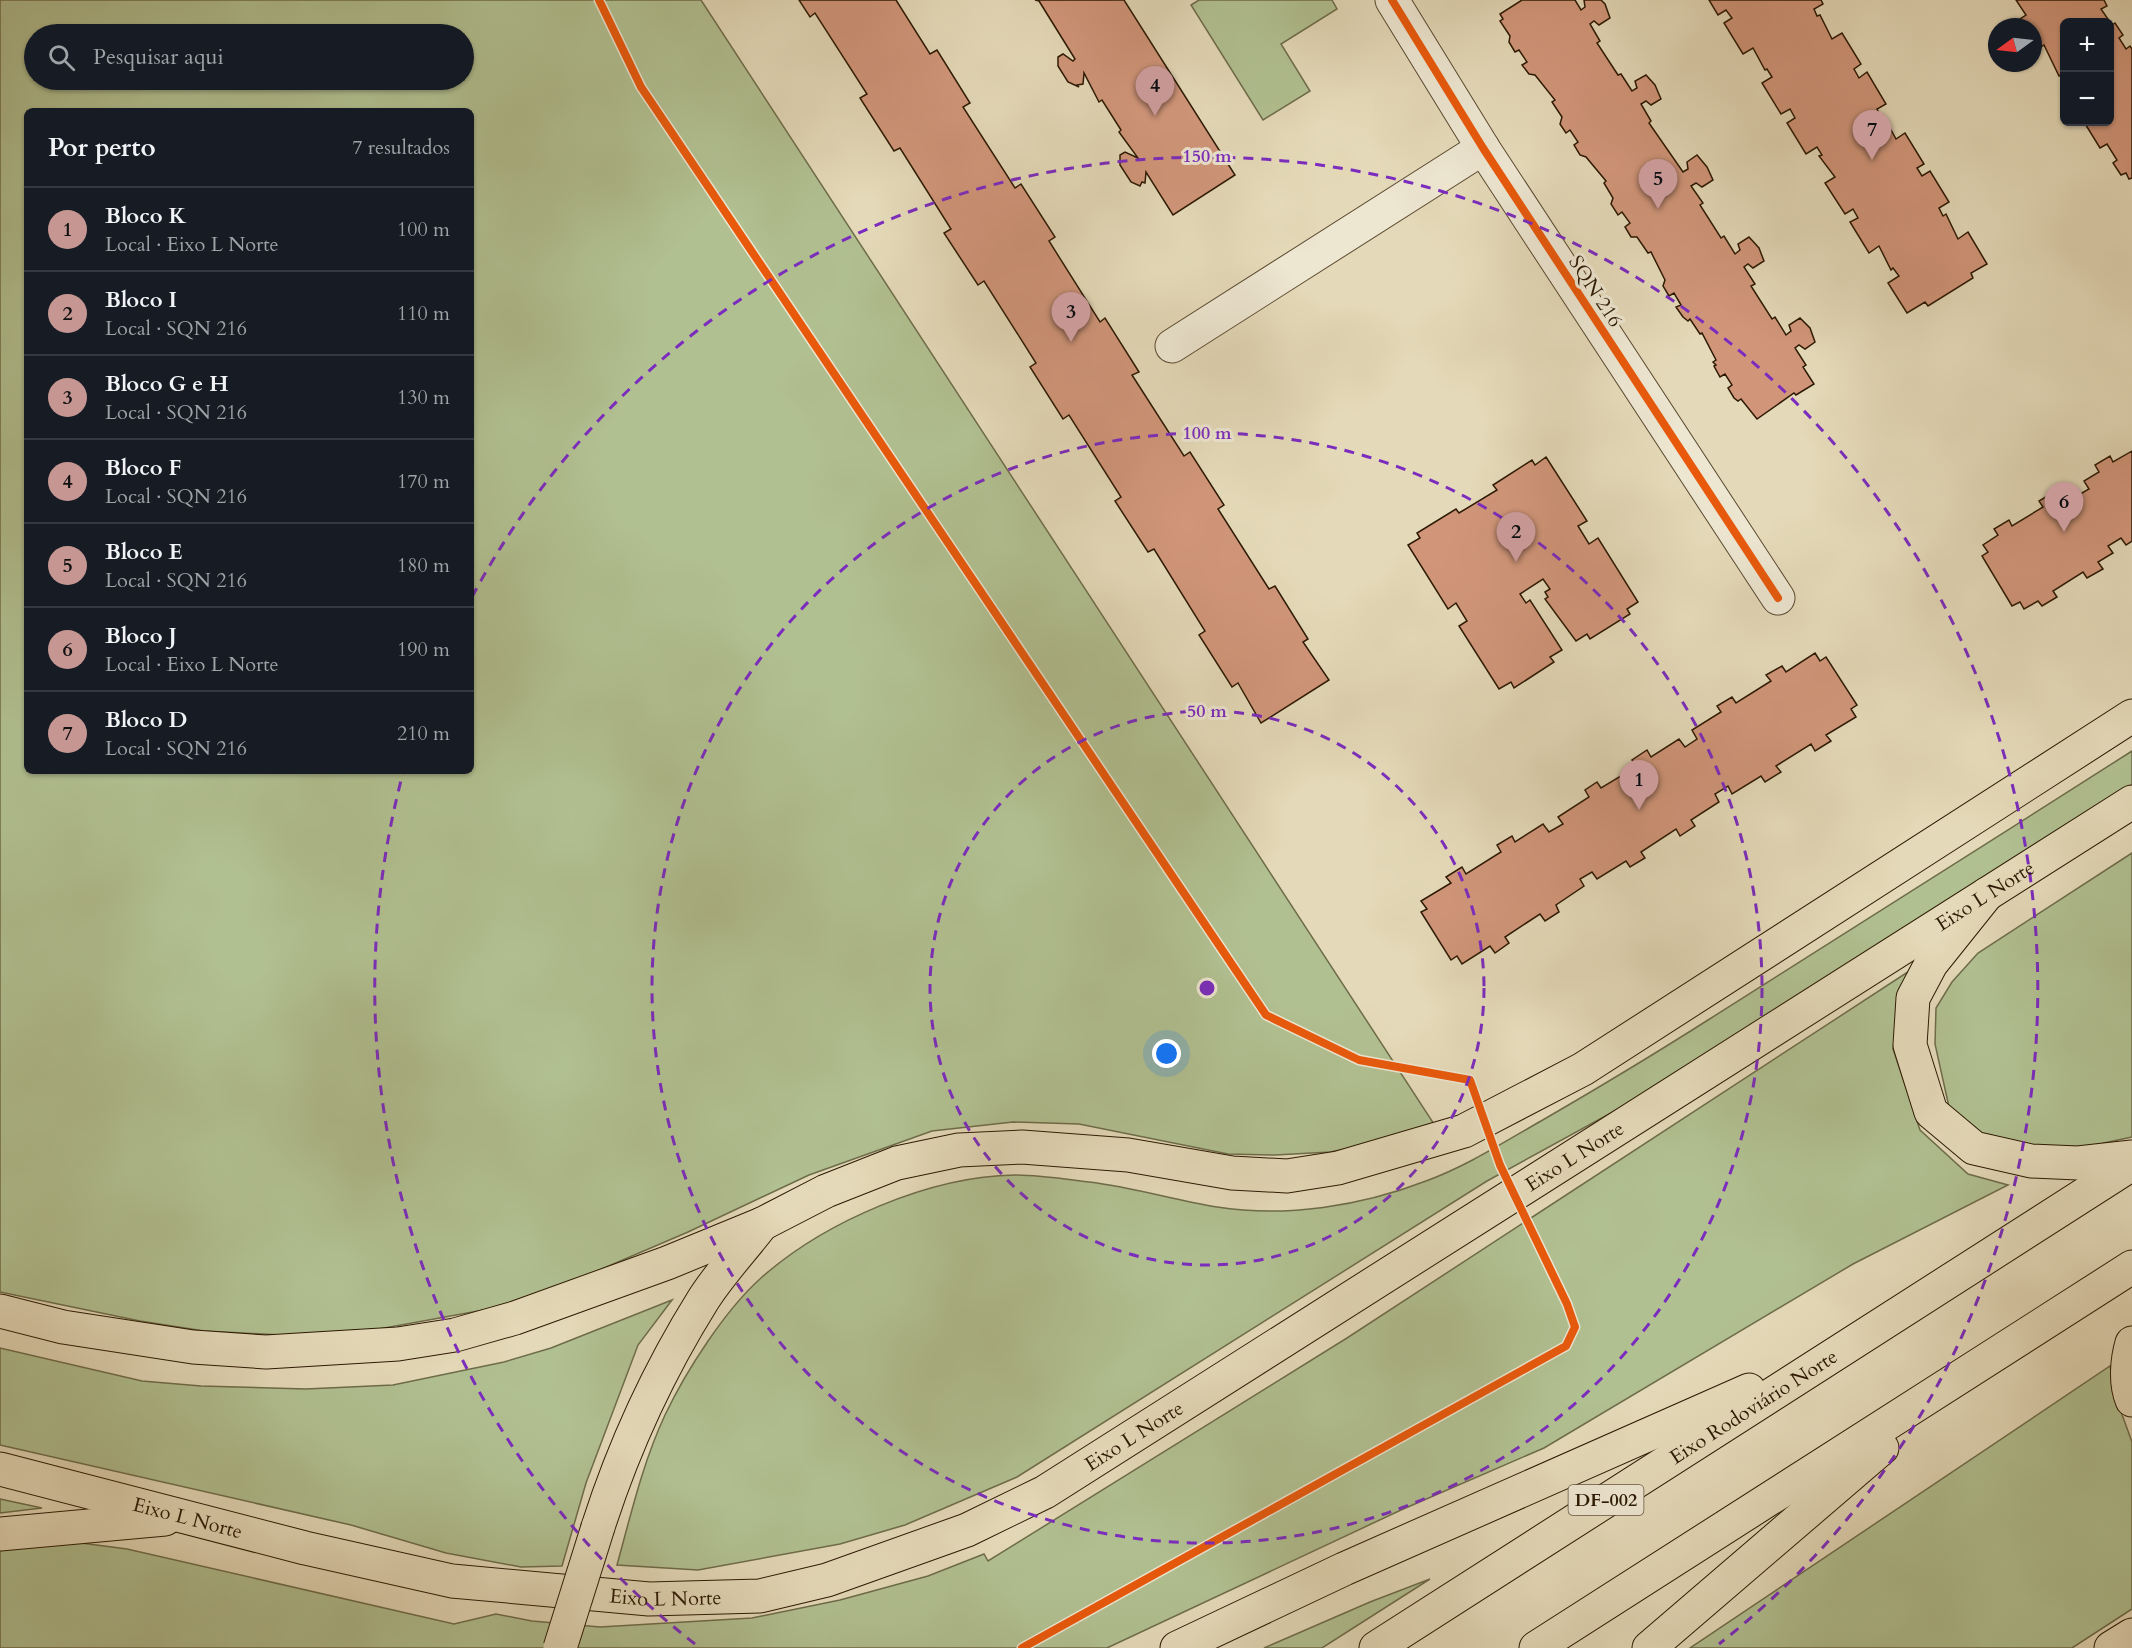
<!DOCTYPE html>
<html lang="pt">
<head>
<meta charset="utf-8">
<style>
	body { margin:0; font-family:Cardo,serif; background:#242831; color:#f1f3f6 }
	.controls { position:absolute; right:18px; top:18px; display:grid; overflow:hidden; border-radius:9px; box-shadow:0 2px 4px #0004 }
	.controls button { width:54px; height:54px; display:grid; place-items:center; padding:0; border:0; border-bottom:2px solid #363941; background:#171b24; color:#f1f3f6; font:30px sans-serif }
	.compass { position:absolute; left:1988px; top:18px; width:54px; height:54px; border-radius:50%; background:#171b24; box-shadow:0 2px 4px #0004; rotate:255deg }
	.you { position:absolute; left:1167px; top:1054px; width:21px; height:21px; margin:-15px; border:4px solid #fff; border-radius:50%; background:#1a73e8; box-shadow:0 0 0 9px #1a73e833 }
	.badge { display:grid; place-items:center; width:39px; height:39px; border-radius:50%; background:#c59692; color:#111; font-size:20px; font-weight:700 }
	.pin { position:absolute; translate:-50% -50px; filter:drop-shadow(0 2px 3px #0008) }
	.pin::after { content:''; position:absolute; top:32px; width:21px; height:18px; background:inherit; clip-path:polygon(0 0,100% 0,50% 100%) }
	.list { margin:0; padding:0; list-style:none }
	h2 { display:flex; justify-content:space-between; align-items:center; height:78px; margin:0; padding:0 24px; font-size:26px }
	h2 small { font-size:20px; font-weight:400; color:#9ea1a6 }
	.list li { display:grid; grid-template-columns:39px 1fr auto; gap:18px; align-items:center; box-sizing:border-box; height:84px; padding:0 24px; border-top:2px solid #363941 }
	.list b { display:block; font-size:22px; white-space:nowrap }
	.list p { margin:0; font-size:20px; white-space:nowrap; color:#9ea1a6 }
	.list em { font-size:20px; font-style:normal; color:#9ea1a6 }
	.icon { flex:none; width:33px; height:33px; fill:none; stroke:currentColor; stroke-width:2; stroke-linecap:round; stroke-linejoin:round }
	.map { position:relative; flex:none; width:2132px; height:1648px; overflow:hidden }
	.search { position:absolute; background:#171b24; box-shadow:0 2px 4px #0004; left:24px; top:24px; width:450px; height:66px; display:flex; align-items:center; gap:15px; box-sizing:border-box; padding:0 21px; border-radius:33px; color:#9ea1a6; font-size:22px }
	.panel { position:absolute; background:#171b24; box-shadow:0 2px 4px #0004; left:24px; top:108px; width:450px; height:666px; border-radius:9px }
	.map>svg:first-child { display:block }
</style>
</head>
<body>
<div class="map">
<svg width="2132" height="1648" viewBox="0 0 2132 1648">
	<rect width="100%" height="100%" fill="#e4d9b8"/>
	<filter id="stains"><feTurbulence type="fractalNoise" baseFrequency=".00333" numOctaves="4"/><feColorMatrix values="0 0 0 0 .2 0 0 0 0 .09 0 0 0 0 .02 0 0 0 .5 -.17"/></filter>
	<radialGradient id="worn" r=".72"><stop offset=".6" stop-color="#630" stop-opacity="0"/><stop offset="1" stop-color="#630" stop-opacity=".3"/></radialGradient>
	<g fill="#b1c091" stroke="#6e6c4a" stroke-width="1.5" fill-rule="evenodd">
		<path d="M0 0H701L1434 1124 1361 1146 1330 1152 1275 1155 1228 1154 1079 1124 1013 1122 932 1131 809 1175 688 1232 569 1283 489 1309 379 1329 281 1335 204 1331 140 1321 0 1292ZM34 34H464V80H34ZM27 111H471V771H27Z"/>
		<path d="M1199 0H1332L1337 9 1281 44 1310 91 1263 120 1191 5Z"/>
		<path d="M2132 751V785L1651 1091 1487 1181 1017 1477 905 1525 840 1544 698 1570 617 1565C631 1514 643 1462 665 1415 686 1371 725 1310 761 1278 824 1222 930 1176 1015 1175 1039 1175 1065 1179 1089 1182 1132 1187 1174 1200 1217 1207 1286 1218 1361 1206 1426 1181 1467 1166 1504 1142 1541 1121 1598 1088 1653 1055 1708 1020 1850 930 1991 841 2132 751Z"/>
		<path d="M2132 853V1137L2085 1147H2023L1984 1137 1949 1107 1935 1044 1936 1008 1952 982 1978 953Z"/>
		<path d="M1917 966 1900 997 1893 1049 1920 1130 1968 1174 2008 1185 1853 1264 1544 1448 1401 1510 1107 1648H0V1547L81 1543 127 1549 454 1624 496 1614 532 1621 600 1627 752 1618 840 1600 928 1576 984 1554 988 1561 1347 1338Z"/>
		<path d="M672 1300 638 1345 586 1483 562 1566 521 1567 446 1553 351 1525 0 1445V1348L142 1381 201 1386 306 1389 393 1385 504 1362 551 1348Z"/>
		<path d="M2110 1366 2120 1409 2132 1442V1609L2072 1648H1690Z"/>
		<path d="M0 1499 42 1508 0 1513Z"/>
		<path d="M1430 1579 1322 1648H1264L1370 1602Z"/>
	</g>
	<g fill="#d1967a" stroke="#2c1903" stroke-width="1.5">
		<path d="M799 0H896L930 54 937 50 970 103 963 107 1015 188 1021 184 1055 237 1049 241 1100 322 1105 318 1139 372 1132 375 1184 456 1190 452 1224 505 1218 509 1269 589 1275 586 1308 639 1303 642 1329 680 1261 723 1238 683 1232 687 1199 635 1205 631 1154 549 1148 552 1115 501 1121 497 1069 415 1063 419 1030 367 1036 363 984 281 978 285 944 233 951 229 900 148 894 151 860 98 867 94 815 13 810 17Z"/>
		<path d="M1035 0H1124L1235 175 1173 215 1146 172 1145 183 1142 182 1140 186 1131 182 1120 165V155L1125 152 1138 158 1119 132 1121 130 1102 100 1099 102 1084 73 1083 84 1077 85 1079 87 1068 82 1058 66V57L1063 54 1073 61 1075 59 1039 1Z"/>
		<path d="M1522 0H1575L1581 10 1585 7 1584 0H1601L1605 4 1610 18 1599 25 1594 21 1590 24 1600 41 1597 43 1618 75 1621 74 1632 91 1637 88 1635 81 1646 75 1655 85 1661 99 1651 105 1646 101 1641 104 1651 121 1649 123 1683 172 1688 169 1687 162 1697 155 1707 167 1713 180 1702 187 1696 183 1691 186 1703 203 1700 205 1721 238 1724 236 1735 254 1740 250 1738 244 1749 237 1759 248 1764 261 1753 268 1748 264 1744 267 1755 284 1751 286 1772 319 1775 317 1786 335 1791 331 1789 325 1800 318 1810 328 1815 342 1805 349 1799 345 1795 348 1806 365 1803 367 1814 384 1796 395 1794 393 1757 419 1741 399 1738 401 1734 398 1728 388 1732 385 1725 374 1720 377 1714 366 1716 365 1713 362 1716 360 1702 333 1700 334 1690 319 1688 321 1683 317 1676 307 1681 305 1674 293 1669 296 1663 286 1665 280 1651 252 1648 253 1637 237H1631L1625 227 1630 223 1622 212 1618 215 1611 204 1613 198 1604 183 1606 181 1586 157 1580 155 1574 145 1578 142 1570 130 1566 133 1560 124 1562 117 1552 102 1555 100 1535 75 1529 74 1522 65 1527 62 1519 50 1515 52 1509 42 1510 36 1500 21 1503 19 1500 14Z"/>
		<path d="M1709 0H1821L1823 4 1814 9 1817 16 1820 15 1832 39 1842 33 1861 64 1854 69 1859 78 1867 72 1886 104 1877 109 1881 117 1883 115 1896 139 1905 133 1924 164 1917 168 1922 176 1930 171 1949 202 1939 208 1943 216 1946 214 1958 239 1968 232 1987 264 1971 273 1973 278 1928 306 1925 302 1907 313 1888 283 1899 276 1893 268 1891 270 1879 246 1869 253 1850 222 1858 218 1853 209 1845 214 1825 183 1835 177 1819 156 1822 155 1817 147 1806 154 1787 123 1795 118 1790 109 1781 114 1762 83 1772 77 1767 69 1765 70 1753 48 1743 54 1724 23 1732 18 1726 10 1718 15Z"/>
		<path d="M2016 0H2104L2107 6 2101 9 2112 25 2115 23 2123 35 2119 38 2126 49 2130 46 2132 49V178L2129 179 2126 173 2121 175 2113 163 2117 160 2107 144 2100 148 2084 122H2110V22H2064V76L2063 74 2059 76 2044 45 2038 49 2033 40V27H2025L2020 19 2026 15Z"/>
		<path d="M2132 451V541L2126 545 2121 538 2108 546 2113 553 2098 562 2103 569 2087 578 2083 572 2053 591 2057 597 2042 606 2038 601 2024 609 2020 602 2012 606 1982 556 1988 552 1983 545 1998 535 1994 529 2009 520 2012 526 2043 507 2039 501 2054 492 2057 497 2072 488 2077 496 2089 489 2084 481 2099 472 2095 465 2110 456 2113 462Z"/>
		<path d="M1546 457 1587 521 1578 526 1589 544 1598 538 1638 602 1627 609 1630 614 1590 639 1587 634 1576 641 1545 599 1548 597 1545 592 1550 589 1543 579 1520 594 1526 603 1530 600 1562 650 1550 657 1554 662 1514 688 1511 682 1499 689 1459 626 1467 621 1456 603 1448 609 1408 545 1420 538 1417 533 1456 509 1459 513 1497 490 1493 485 1532 460 1535 465Z"/>
		<path d="M1815 653 1820 661 1826 657 1857 705 1851 709 1856 717 1826 735 1831 741 1815 751 1811 744 1776 766 1781 772 1765 782 1761 776 1732 794 1728 786 1715 794 1719 802 1691 820 1695 826 1680 836 1676 829 1641 852 1645 858 1630 867 1626 861 1597 879 1592 872 1580 879 1584 886 1556 905 1559 912 1545 921 1540 914 1505 937 1509 943 1495 953 1490 946 1462 964 1457 956 1451 960 1421 912 1427 909 1421 901 1451 883 1446 877 1462 867 1466 874 1501 852 1497 845 1512 836 1515 842 1543 824 1549 832 1563 824 1558 817 1589 797 1585 790 1597 782 1601 788 1636 767 1632 760 1647 750 1651 757 1679 739 1685 747 1697 739 1692 730 1721 712 1717 706 1732 697 1736 703 1771 681 1766 675 1782 666 1786 672Z"/>
	</g>
	<g fill="none" stroke-linecap="round" stroke-linejoin="round">
		<defs>
			<g id="minor">
				<path d="M1392 0 1483 148 1778 598"/>
				<path d="M1172 346 1483 148"/>
			</g>
			<g id="primary">
				<path d="M0 1311 63 1327 193 1347 266 1352 398 1344 455 1335 515 1318 667 1263 762 1224 826 1191 897 1163 959 1150 1022 1147 1128 1155 1232 1173 1287 1176 1338 1168 1464 1131 1583 1069 2132 716"/>
				<path id="s1" d="M0 1469 305 1548 452 1581 649 1599 760 1596 827 1580 967 1530 1045 1492 2132 802"/>
				<path d="M0 1534 165 1519"/>
				<path d="M2111 1648 2132 1635"/>
			</g>
			<g id="trunk">
				<path d="M1987 894 1931 964 1913 998 1910 1045 1931 1112 1974 1148 2031 1161 2078 1163 2132 1157"/>
				<path d="M2132 1343C2127 1360 2125 1383 2132 1400"/>
				<path d="M598 1527C624 1446 658 1372 703 1300 720 1273 743 1249 762 1224"/>
				<path d="M1177 1648 1344 1569 1749 1390"/>
				<path id="s2" d="M1376 1648 2132 1164"/>
				<path d="M1536 1648 2132 1267"/>
				<path d="M1649 1648 1882 1448"/>
			</g>
		</defs>
		<use href="#minor" stroke="#5a4930" stroke-width="35"/>
		<use href="#primary" stroke="#2c1903" stroke-width="35"/>
		<use href="#trunk" stroke="#2c1903" stroke-width="35"/>
		<use href="#minor" stroke="#ede6d1" stroke-width="33"/>
		<use href="#primary" stroke="#e4d9b8" stroke-width="33"/>
		<use href="#trunk" stroke="#e4d9b8" stroke-width="33"/>
		<defs>
			<path id="trunk-bridge" d="M560 1648 598 1527"/>
		</defs>
		<use href="#trunk-bridge" stroke="#2c1903" stroke-width="35" stroke-linecap="butt"/>
		<use href="#trunk-bridge" stroke="#e4d9b8" stroke-width="33"/>
		<defs>
			<g id="cycleway">
				<path d="M599 0 641 87 1266 1015 1359 1060 1470 1080 1500 1165 1567 1304 1575 1327 1566 1346 1022 1648"/>
				<path d="M1392 0 1483 148 1778 598"/>
			</g>
		</defs>
		<use href="#cycleway" stroke="#ede6d1" stroke-width="11"/>
		<use href="#cycleway" stroke="#e8590c" stroke-width="8"/>
	</g>
	<g fill="none" stroke="#7b2cbf" stroke-width="3" stroke-dasharray="10 8">
		<circle cx="1207" cy="988" r="277"/>
		<circle cx="1207" cy="988" r="555"/>
		<path d="M695 1644A832 832 0 0 1 403 773M472 597A832 832 0 1 1 1719 1644"/>
	</g>
	<g text-anchor="middle" stroke-width="6" stroke-linejoin="round" paint-order="stroke">
		<rect fill="#ede6d1" stroke="#665641" stroke-width="1.5" x="1568.5" y="1485" width="75" height="30" rx="4.5"/>
		<g font-size="18" font-weight="bold" fill="#2c1903">
			<text x="1606" y="1506">DF-002</text>
		</g>
		<g font-size="20" fill="#2c1903" stroke="#ede6d1">
			<text transform="translate(1596 291) rotate(57)" y="7">SQN 216</text>
			<text dy="7" stroke="none"><textPath href="#s1" startOffset="2192">Eixo L Norte</textPath></text>
			<text dy="7" stroke="none"><textPath href="#s1" startOffset="1706">Eixo L Norte</textPath></text>
			<text dy="7" stroke="none"><textPath href="#s2" startOffset="448">Eixo Rodoviário Norte</textPath></text>
			<text dy="7" stroke="none"><textPath href="#s1" startOffset="1184">Eixo L Norte</textPath></text>
			<text dy="7" stroke="none"><textPath href="#s1" startOffset="194">Eixo L Norte</textPath></text>
			<text dy="7" stroke="none"><textPath href="#s1" startOffset="680">Eixo L Norte</textPath></text>
		</g>
	</g>
	<circle cx="1207" cy="988" r="9" fill="#7b2cbf" stroke="#ede6d1" stroke-width="3"/>
	<g font-size="18" text-anchor="middle" font-weight="bold" fill="#7b2cbf" stroke="#ede6d1" stroke-width="6" stroke-linejoin="round" paint-order="stroke">
		<text x="1207" y="162">150 m</text>
		<text x="1207" y="439">100 m</text>
		<text x="1207" y="717">50 m</text>
	</g>
	<rect width="100%" height="100%" filter="url(#stains)"/>
	<rect width="100%" height="100%" fill="url(#worn)"/>
</svg>
<div class="controls">
<button>+</button>
<button>−</button>
</div>
<svg class="compass" viewBox="-18 -18 36 36"><path d="M0-13l5 13h-10z" fill="#e53935"/><path d="M0 13l5-13h-10z" fill="#9ea1a6"/></svg>
<div class="you"></div>
<div class="pin badge" style="left:1639px;top:810px">1</div>
<div class="pin badge" style="left:1516px;top:562px">2</div>
<div class="pin badge" style="left:1071px;top:342px">3</div>
<div class="pin badge" style="left:1155px;top:116px">4</div>
<div class="pin badge" style="left:1658px;top:209px">5</div>
<div class="pin badge" style="left:2064px;top:532px">6</div>
<div class="pin badge" style="left:1872px;top:160px">7</div>
<div class="search"><svg class="icon" aria-label="search" viewBox="0 0 24 24"><circle cx="10" cy="10" r="6"/><path d="M15 15l6 6"/></svg>Pesquisar aqui</div>
<section class="panel">
<h2>Por perto<small>7 resultados</small></h2>
<ul class="list">
<li><span class="badge">1</span><div><b>Bloco K</b><p>Local · Eixo L Norte</p></div><em>100 m</em></li>
<li><span class="badge">2</span><div><b>Bloco I</b><p>Local · SQN 216</p></div><em>110 m</em></li>
<li><span class="badge">3</span><div><b>Bloco G e H</b><p>Local · SQN 216</p></div><em>130 m</em></li>
<li><span class="badge">4</span><div><b>Bloco F</b><p>Local · SQN 216</p></div><em>170 m</em></li>
<li><span class="badge">5</span><div><b>Bloco E</b><p>Local · SQN 216</p></div><em>180 m</em></li>
<li><span class="badge">6</span><div><b>Bloco J</b><p>Local · Eixo L Norte</p></div><em>190 m</em></li>
<li><span class="badge">7</span><div><b>Bloco D</b><p>Local · SQN 216</p></div><em>210 m</em></li>
</ul>
</section>
</div>
</body>
</html>
